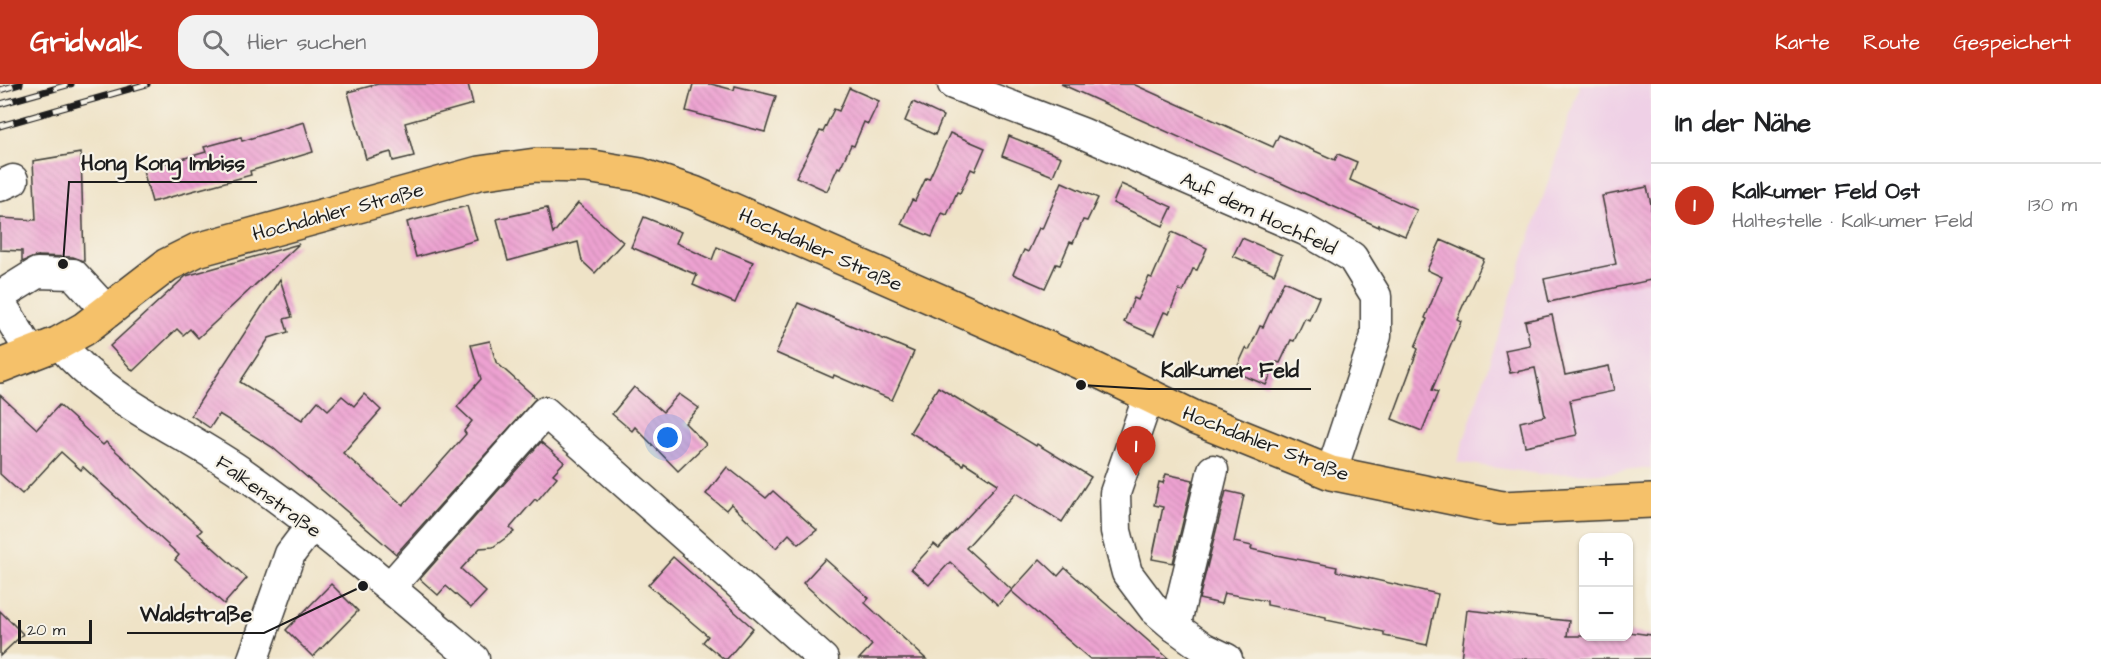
<!DOCTYPE html>
<html lang="de">
<head>
<meta charset="utf-8">
<style>
	body { margin:0; font-family:"Architects Daughter",sans-serif; background:#f2f2f2; color:#202124 }
	.controls { position:absolute; right:18px; bottom:18px; display:grid; overflow:hidden; border-radius:12px; box-shadow:0 2px 4px #0004 }
	.controls button { width:54px; height:54px; display:grid; place-items:center; padding:0; border:0; border-bottom:2px solid #e0e0e0; background:#fff; color:#202124; font:30px sans-serif }
	.scale { position:absolute; left:18px; bottom:15px; width:74px; box-sizing:border-box; padding-left:6px; border:3px solid #1c1c1c; border-top:0; font-size:16px; line-height:21px; white-space:nowrap; color:#1c1c1c; -webkit-text-stroke:4px #f7f3e8; paint-order:stroke }
	.you { position:absolute; left:668px; top:354px; width:21px; height:21px; margin:-15px; border:4px solid #fff; border-radius:50%; background:#1a73e8; box-shadow:0 0 0 9px #1a73e833 }
	.badge { display:grid; place-items:center; width:39px; height:39px; border-radius:50%; background:#c8321e; color:#fff; font-size:20px; font-weight:700 }
	.pin { position:absolute; translate:-50% -50px; filter:drop-shadow(0 2px 3px #0008) }
	.pin::after { content:''; position:absolute; top:32px; width:21px; height:18px; background:inherit; clip-path:polygon(0 0,100% 0,50% 100%) }
	.list { margin:0; padding:0; list-style:none }
	h2 { display:flex; justify-content:space-between; align-items:center; height:78px; margin:0; padding:0 24px; font-size:26px }
	h2 small { font-size:20px; font-weight:400; color:#757577 }
	.list li { display:grid; grid-template-columns:39px 1fr auto; gap:18px; align-items:center; box-sizing:border-box; height:84px; padding:0 24px; border-top:2px solid #e0e0e0 }
	.list b { display:block; font-size:22px; white-space:nowrap }
	.list p { margin:0; font-size:20px; white-space:nowrap; color:#757577 }
	.list em { font-size:20px; font-style:normal; color:#757577 }
	.icon { flex:none; width:33px; height:33px; fill:none; stroke:currentColor; stroke-width:2; stroke-linecap:round; stroke-linejoin:round }
	.map { position:relative; flex:none; width:1651px; height:575px; overflow:hidden }
	header { display:flex; align-items:center; gap:36px; box-sizing:border-box; height:84px; padding:0 30px; background:#c8321e; color:#fff }
	header strong { font-size:28px }
	nav { display:flex; gap:33px; margin-inline-start:auto; font-size:21px }
	.search { width:420px; height:54px; background:#f2f2f2; display:flex; align-items:center; gap:15px; box-sizing:border-box; padding:0 21px; border-radius:18px; color:#757577; font-size:22px }
	main { display:flex }
	aside { flex:1; background:#fff }
	.map>svg:first-child { display:block }
</style>
</head>
<body>
<header>
<strong>Gridwalk</strong>
<div class="search"><svg class="icon" aria-label="search" viewBox="0 0 24 24"><circle cx="10" cy="10" r="6"/><path d="M15 15l6 6"/></svg>Hier suchen</div>
<nav><a>Karte</a><a>Route</a><a>Gespeichert</a></nav>
</header>
<main>
<div class="map">
<svg width="1651" height="575" viewBox="0 0 1651 575">
	<defs>
		<pattern id="building-back-hatch" width="6" height="6" patternUnits="userSpaceOnUse" patternTransform="scale(1.5)"><rect width="6" height="6" fill="#eda2d1"/><path d="M-1 5l2 2M0 0l6 6M5-1l2 2" fill="none" stroke="#cb8bb3"/></pattern>
	</defs>
	<rect width="100%" height="100%" fill="#f7f3e8"/>
	<filter id="ink" filterUnits="userSpaceOnUse"><feTurbulence type="fractalNoise" baseFrequency=".0167" numOctaves="2"/><feDisplacementMap in="SourceGraphic" scale="12" xChannelSelector="R" yChannelSelector="G"/><feConvolveMatrix kernelMatrix="1 2 1 2 8 2 1 2 1" color-interpolation-filters="sRGB"/></filter>
	<filter id="wash" filterUnits="userSpaceOnUse"><feTurbulence type="fractalNoise" baseFrequency=".008" numOctaves="4" result="noise"/><feDisplacementMap in="SourceGraphic" scale="24" xChannelSelector="R" yChannelSelector="G"/><feGaussianBlur stdDeviation="1.35" result="paint"/><feColorMatrix in="noise" values="0 0 0 0 0 0 0 0 0 0 0 0 0 0 0 0 0 1.4 0 .05"/><feComposite in="paint" operator="in"/></filter>
	<g filter="url(#wash)">
		<rect width="100%" height="100%" fill="#efe3c7"/>
		<path fill="#efd0e6" d="M1580 0H1651V384L1605 389 1539 390 1457 378Z"/>
		<g id="blocks">
			<g fill="url(#building-back-hatch)">
				<path d="M378 0H468L473 20 405 39 414 72 393 77 391 68 366 75 348 8Z"/>
				<path d="M693 0H711L734 6 735 2 776 12 765 48 686 27Z"/>
				<path d="M1061 0H1133L1273 63 1279 51 1335 76 1338 70 1357 78 1350 96 1417 126 1405 152 1379 141V143Z"/>
				<path d="M849 4 879 17 868 40 864 38 854 62 851 61 840 84 838 83 827 107 796 93 820 47 823 48 834 25 839 27Z"/>
				<path d="M913 18 943 32 935 51 905 37Z"/>
				<path d="M304 38 313 68 250 87 251 91 152 118 143 86 206 68 204 63 241 53 242 57Z"/>
				<path d="M950 49 985 64 975 87 971 85 960 109 957 108 947 131 942 129 932 153 901 140 912 116 915 117 926 94 929 95Z"/>
				<path d="M1009 52 1061 73 1053 92 1002 72Z"/>
				<path d="M81 69 84 177 73 173 37 172 22 178V167L0 166V134L36 136 33 77Z"/>
				<path d="M1062 98 1098 114 1087 137 1083 136 1073 159 1070 158 1060 181 1056 180 1045 204 1013 190 1024 166 1028 168 1039 144 1042 145Z"/>
				<path d="M1121 100 1172 123 1163 142 1113 119Z"/>
				<path d="M1647 103 1651 120V196L1549 218 1544 195 1616 180 1602 112Z"/>
				<path d="M578 119 623 158 595 189 582 177 578 158 508 177 497 135 547 124 553 150Z"/>
				<path d="M467 122 477 156 416 173 407 138Z"/>
				<path d="M644 133 681 148 676 159 712 176 717 163 753 178 735 219 693 201 697 191 631 163Z"/>
				<path d="M1172 148 1207 164 1197 186 1193 185 1183 208 1179 206 1169 230 1164 228 1154 251 1124 238 1134 214 1138 216 1149 193 1152 194Z"/>
				<path d="M1242 154 1282 171 1274 190 1233 172Z"/>
				<path d="M1441 156 1484 175 1457 235 1461 237 1432 306 1438 308 1422 347 1392 335 1418 265 1415 263 1427 235 1425 234 1442 193 1427 186Z"/>
				<path d="M299 160 198 254 190 245 183 251 177 245 133 287 110 262 186 192Z"/>
				<path d="M280 195 292 233 284 235 288 248 269 254 240 298 302 336 318 317 328 326 342 312 354 322 364 310 381 326 343 369 403 421 466 350 464 347 472 337 457 323 481 295 471 261 490 257 496 278 536 314 396 470 272 363 219 330 210 344 191 331Z"/>
				<path d="M1284 197 1319 213 1309 236 1305 234 1294 257 1291 256 1280 279 1277 278 1266 301 1235 288 1246 264 1249 266 1260 242 1263 243Z"/>
				<path d="M798 219 914 268 892 316 834 291 833 294 776 269Z"/>
				<path d="M1552 231 1565 291 1609 282 1614 307 1570 316 1577 351 1525 362 1520 338 1545 332 1535 284 1510 289 1505 266 1530 261 1525 237Z"/>
				<path d="M634 303 663 328 679 310 699 324 685 339 706 360 678 387 635 343 632 347 612 330Z"/>
				<path d="M938 303 1036 362 1037 360 1091 393 1062 438 1016 409 966 464 1012 506 1040 475 1058 492 1065 484 1169 575H1090L1011 507 998 521 950 478 929 501 911 485 934 460 939 464 998 400 964 378 963 381 910 348Z"/>
				<path d="M0 311 37 345 59 321 103 361 106 358 202 446 198 450 247 494 224 520 175 476 179 471 83 383 81 386 61 368 22 410 0 390Z"/>
				<path d="M541 358 564 378 553 390 557 393 537 417 535 415 510 444 514 448 493 463 480 464 461 485 486 508 471 524 446 502 438 511 420 495Z"/>
				<path d="M727 383 766 414 773 407 817 446 799 460 789 450 776 464 731 420 726 426 706 410Z"/>
				<path d="M1166 390 1193 396 1173 479 1152 475 1163 423 1154 421 1159 398 1163 399Z"/>
				<path d="M1226 407 1244 411 1234 458 1252 462 1251 465 1276 471 1337 483 1336 487 1438 510 1427 561 1384 552V548L1326 536V533L1267 521V517L1224 509 1221 520 1199 515Z"/>
				<path d="M673 473 753 544 727 575H724L703 558 708 552 648 501Z"/>
				<path d="M825 475 869 514 865 519 926 575H859L872 561 803 499Z"/>
				<path d="M331 500 358 527 313 573 286 546Z"/>
				<path d="M1467 526 1569 537 1567 552H1629V548L1651 551V575H1461Z"/>
				<path d="M0 527 23 550 0 572Z"/>
			</g>
		</g>
	</g>
	<g filter="url(#ink)">
		<use href="#blocks" fill-opacity="0" stroke="#3c3a36" stroke-width="1.5"/>
		<g fill="none" stroke-linecap="round" stroke-linejoin="round">
			<defs>
				<g id="minor">
					<path d="M953 0 1082 49 1305 146 1352 173 1376 212V252L1331 389"/>
					<path d="M0 102 13 96"/>
					<path d="M0 212 37 189 73 190 108 228"/>
					<path d="M0 218 32 270"/>
					<path d="M59 259C109 320 184 347 247 392 326 448 400 512 474 575"/>
					<path d="M1149 311 1115 409 1116 447 1127 489 1154 525 1175 543 1204 564 1227 575"/>
					<path d="M390 503 545 328 823 575"/>
					<path d="M1175 543 1213 386"/>
					<path d="M253 575 290 470 312 441"/>
				</g>
				<path id="major" d="M0 282 59 259 84 245 167 181 197 166 479 89 536 81 587 82 641 91 694 109 1086 281 1195 334 1331 389 1502 424 1651 417"/>
			</defs>
			<use href="#minor" stroke="#3c3a36" stroke-width="33"/>
			<use href="#major" stroke="#3c3a36" stroke-width="36"/>
			<use href="#minor" stroke="#fff" stroke-width="30"/>
			<use href="#major" stroke="#f5c16b" stroke-width="33"/>
			<defs>
				<g id="rail">
					<path d="M0 6 20 0"/>
					<path d="M0 20 71 0"/>
					<path d="M0 42 147 0"/>
				</g>
			</defs>
			<use href="#rail" stroke="#1c1c1c" stroke-width="7"/>
			<use href="#rail" stroke="#f7f3e8" stroke-width="4.5" stroke-dasharray="14" stroke-linecap="butt"/>
		</g>
	</g>
	<g text-anchor="middle" stroke-width="4.5" stroke-linejoin="round" paint-order="stroke">
		<g font-size="20" fill="#1c1c1c" stroke="#f7f3e8">
			<text transform="translate(338 127) rotate(-15)" y="7">Hochdahler Straße</text>
			<text transform="translate(1259 129) rotate(25)" y="7">Auf dem Hochfeld</text>
			<text transform="translate(821 165) rotate(24)" y="7">Hochdahler Straße</text>
			<text transform="translate(1266 359) rotate(21)" y="7">Hochdahler Straße</text>
			<text transform="translate(269 412) rotate(36)" y="7">Falkenstraße</text>
		</g>
	</g>
	<path fill="none" stroke="#1c1c1c" stroke-width="2" d="M63 180L69 98H257M1081 301L1149 305H1311M363 502L264 549H127"/>
	<g fill="#1c1c1c" stroke="#f7f3e8" stroke-width="2">
		<circle cx="63" cy="180" r="6"/>
		<circle cx="1081" cy="301" r="6"/>
		<circle cx="363" cy="502" r="6"/>
	</g>
	<g font-size="21" text-anchor="middle" font-weight="bold" fill="#1c1c1c" stroke="#f7f3e8" stroke-width="4.5" stroke-linejoin="round" paint-order="stroke">
		<text x="163" y="86">Hong Kong Imbiss</text>
		<text x="1230" y="293">Kalkumer Feld</text>
		<text x="196" y="537">Waldstraße</text>
	</g>
</svg>
<div class="controls">
<button>+</button>
<button>−</button>
</div>
<div class="scale">20 m</div>
<div class="you"></div>
<div class="pin badge" style="left:1136px;top:392px">1</div>
</div>
<aside>
<h2>In der Nähe<small></small></h2>
<ul class="list">
<li><span class="badge">1</span><div><b>Kalkumer Feld Ost</b><p>Haltestelle · Kalkumer Feld</p></div><em>130 m</em></li>
</ul>
</aside>
</main>
</body>
</html>
